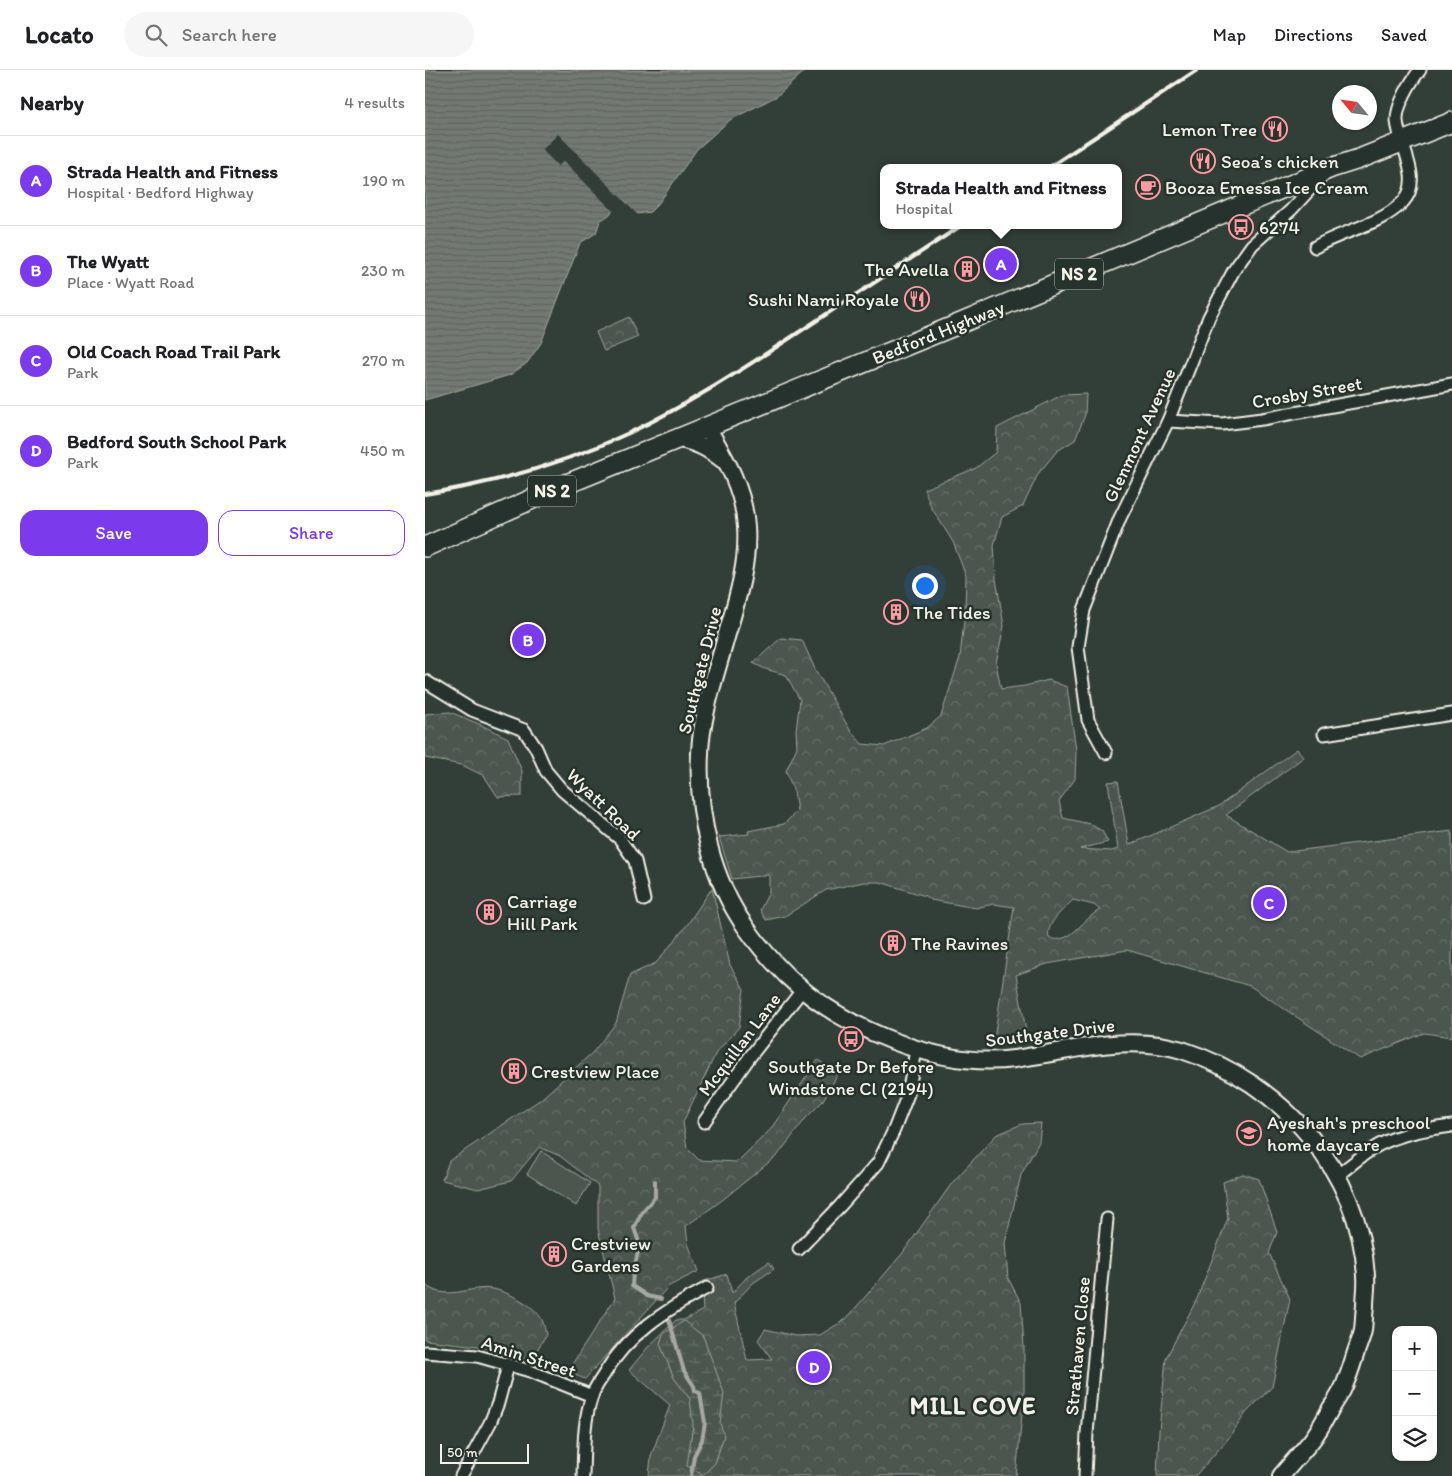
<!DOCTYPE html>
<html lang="en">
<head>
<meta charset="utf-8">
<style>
	body { margin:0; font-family:Itim,sans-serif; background:#f6f6f6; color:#202124 }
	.controls { position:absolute; right:15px; bottom:15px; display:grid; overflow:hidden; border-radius:10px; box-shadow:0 1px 4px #0004 }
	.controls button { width:45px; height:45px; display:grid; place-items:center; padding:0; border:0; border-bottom:1px solid #e0e0e0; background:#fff; color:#202124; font:25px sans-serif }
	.compass { position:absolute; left:907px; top:15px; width:45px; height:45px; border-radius:50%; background:#fff; box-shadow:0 1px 4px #0004; rotate:299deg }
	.scale { position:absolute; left:15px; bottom:12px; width:89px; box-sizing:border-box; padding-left:5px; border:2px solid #f4f1e8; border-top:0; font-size:14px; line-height:18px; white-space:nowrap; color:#f4f1e8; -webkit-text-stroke:4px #26332d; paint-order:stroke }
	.you { position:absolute; left:499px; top:515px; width:18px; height:18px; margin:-12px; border:4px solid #fff; border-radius:50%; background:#1a73e8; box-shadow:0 0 0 8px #1a73e833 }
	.badge { display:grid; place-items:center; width:32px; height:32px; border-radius:50%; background:#7c3aed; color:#fff; font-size:16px; font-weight:700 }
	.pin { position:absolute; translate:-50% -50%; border:2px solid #fff; box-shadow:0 1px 5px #0006 }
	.popup { position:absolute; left:455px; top:94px; width:242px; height:65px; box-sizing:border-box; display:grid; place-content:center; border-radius:10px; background:#fff; filter:drop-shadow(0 1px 4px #0005); font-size:16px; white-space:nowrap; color:#757577 }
	.popup b { font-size:19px; color:#202124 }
	.popup::after { content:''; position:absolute; left:50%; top:100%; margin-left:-10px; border:10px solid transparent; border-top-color:#fff }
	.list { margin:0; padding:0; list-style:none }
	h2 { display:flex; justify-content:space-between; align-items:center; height:65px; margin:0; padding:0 20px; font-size:21px }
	h2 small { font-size:16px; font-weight:400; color:#757577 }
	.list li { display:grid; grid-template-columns:32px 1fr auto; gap:15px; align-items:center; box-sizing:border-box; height:90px; padding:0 20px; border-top:1px solid #e0e0e0 }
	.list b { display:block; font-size:19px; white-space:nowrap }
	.list p { margin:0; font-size:16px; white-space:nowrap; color:#757577 }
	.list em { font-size:16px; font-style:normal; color:#757577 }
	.actions { display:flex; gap:10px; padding:15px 20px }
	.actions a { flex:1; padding:11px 0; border:1px solid #7c3aed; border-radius:15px; text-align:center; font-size:18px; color:#7c3aed }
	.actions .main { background:#7c3aed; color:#fff }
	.icon { flex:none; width:28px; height:28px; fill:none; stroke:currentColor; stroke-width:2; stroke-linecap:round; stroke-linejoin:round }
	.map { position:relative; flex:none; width:1027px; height:1406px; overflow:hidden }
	header { display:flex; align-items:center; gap:30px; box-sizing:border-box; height:70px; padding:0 25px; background:#fff; border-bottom:1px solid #e0e0e0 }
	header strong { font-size:24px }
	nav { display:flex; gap:28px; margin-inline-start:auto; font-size:18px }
	.search { width:350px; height:45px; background:#f6f6f6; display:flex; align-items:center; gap:12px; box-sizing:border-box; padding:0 18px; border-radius:28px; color:#757577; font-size:19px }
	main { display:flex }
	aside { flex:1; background:#fff }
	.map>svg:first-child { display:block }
</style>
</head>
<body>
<header>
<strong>Locato</strong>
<div class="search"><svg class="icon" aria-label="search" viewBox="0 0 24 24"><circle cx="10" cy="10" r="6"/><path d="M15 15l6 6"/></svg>Search here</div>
<nav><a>Map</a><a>Directions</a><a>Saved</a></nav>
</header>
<main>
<aside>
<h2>Nearby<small>4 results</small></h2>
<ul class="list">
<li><span class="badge">A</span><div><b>Strada Health and Fitness</b><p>Hospital · Bedford Highway</p></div><em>190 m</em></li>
<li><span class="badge">B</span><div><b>The Wyatt</b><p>Place · Wyatt Road</p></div><em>230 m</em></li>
<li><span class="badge">C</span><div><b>Old Coach Road Trail Park</b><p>Park</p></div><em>270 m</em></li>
<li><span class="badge">D</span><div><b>Bedford South School Park</b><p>Park</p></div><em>450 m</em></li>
</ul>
<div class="actions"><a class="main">Save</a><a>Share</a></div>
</aside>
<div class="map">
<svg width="1027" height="1406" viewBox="0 0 1027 1406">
	<defs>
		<pattern id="forest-crowns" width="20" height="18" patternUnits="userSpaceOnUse" patternTransform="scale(1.25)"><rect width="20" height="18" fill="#4c564f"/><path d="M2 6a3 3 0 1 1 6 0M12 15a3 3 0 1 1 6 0" fill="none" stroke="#666f68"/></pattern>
		<pattern id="wetland-marsh" width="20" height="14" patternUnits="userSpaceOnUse" patternTransform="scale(1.25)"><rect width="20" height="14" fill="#4c564f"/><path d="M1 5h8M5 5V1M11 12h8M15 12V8" fill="none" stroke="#666f68"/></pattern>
		<pattern id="water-rules" width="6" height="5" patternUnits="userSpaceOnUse" patternTransform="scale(1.25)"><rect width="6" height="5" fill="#727972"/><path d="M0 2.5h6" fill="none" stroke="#60635e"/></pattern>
	</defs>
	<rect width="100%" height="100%" fill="#323e38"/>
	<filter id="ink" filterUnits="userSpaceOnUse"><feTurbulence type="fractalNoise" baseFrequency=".02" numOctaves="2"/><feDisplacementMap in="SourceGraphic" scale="10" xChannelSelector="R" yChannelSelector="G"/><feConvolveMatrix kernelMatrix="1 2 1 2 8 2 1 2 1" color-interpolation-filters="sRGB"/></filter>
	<g filter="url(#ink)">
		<g fill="url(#forest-crowns)" stroke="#a0a49c" fill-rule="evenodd">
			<path d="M204 247 213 267 179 281 171 262Z"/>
			<path d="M661 324 660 345 650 370 632 381 613 404 598 436 577 447 569 475 571 509 579 556 571 593 576 619 600 616 624 610 642 617 651 680 650 709 634 731 638 748 665 754 677 761 683 772 655 779 687 781 693 779 683 712 693 711 704 775 794 736 872 679 879 687 801 745 862 782 1027 761V967L999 963 935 989 825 916 702 880 622 894 591 905 603 972 568 976 589 837 568 834 551 838 506 830 500 826 455 812H439L401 820 360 846 341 850 335 840 344 822V805L307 809 294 767 324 764 323 761 359 754 372 741 369 722 361 701 372 677 371 660 375 630 361 605 340 599 328 593 356 568 377 570 390 599 425 660 437 674 459 676 502 658 516 646 535 587 540 542 541 506 528 472 506 437 499 419 551 398 571 382 572 358 637 325ZM648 830 669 835 675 840C658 848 645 876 624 868 620 854 639 839 648 830Z"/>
			<path d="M25 642 54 654 83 668 97 701V726L73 727 59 706 37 695 0 688V644Z"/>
			<path d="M287 818 305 895 319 919 314 957 291 983 258 1052 262 1078 274 1090 312 1092 345 1060 393 990 413 1004 397 1032 381 1048 353 1085 296 1131 261 1156 263 1174 274 1201 244 1216 160 1309 142 1302 190 1228 173 1159V1116L135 1086 114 1077 86 1111 53 1119 17 1110 24 1091 116 1029 168 982 191 953 205 905 231 893 262 855Z"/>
			<path d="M616 1053 614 1072 596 1105 580 1173 583 1208 596 1233 599 1277V1324L591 1406H224L226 1386 245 1335 204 1300 223 1277 251 1250H259L278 1240 276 1212 302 1204 307 1223 322 1207 344 1192 349 1199 328 1213 309 1233 322 1290 347 1289 333 1270 340 1259 370 1266 395 1265 421 1249 477 1184 527 1113 571 1065 597 1054Z"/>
			<path d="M818 1104 834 1109 852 1162 844 1183 865 1229 847 1317 821 1343 803 1369 770 1406H732L734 1361 741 1288 772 1229 803 1148 798 1112Z"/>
			<path d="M0 1214C19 1233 45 1215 68 1219 83 1222 110 1235 117 1250 119 1254 120 1260 121 1265L106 1290 53 1276 0 1270Z"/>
		</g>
		<path fill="url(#wetland-marsh)" stroke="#a0a49c" d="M259 1251 278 1266 299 1323 295 1353 299 1366 290 1393 278 1405 262 1396 268 1354 265 1329 249 1308 235 1274 238 1264Z"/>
		<path fill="#4c564f" stroke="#a0a49c" d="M116 1081 165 1113 151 1136 102 1104Z"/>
		<path fill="url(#water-rules)" stroke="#a6a9a1" d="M0 0H381L352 26 305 50 272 79 233 134 225 142 212 144 198 129 184 145 175 151 171 163 155 173 116 273 102 293 85 305 0 330Z"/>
		<path fill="#323e38" d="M133 64 214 146H211L198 132 189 142 139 91 133 96 117 80Z"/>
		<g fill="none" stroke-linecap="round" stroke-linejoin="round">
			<g stroke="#a6a9a1" stroke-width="4">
				<path d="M230 1111V1127L217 1142 209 1158 215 1175 208 1202 207 1216 222 1226 236 1229"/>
				<path d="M244 1250 259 1301 269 1316 270 1321 275 1323 280 1353 277 1370 269 1386 266 1406"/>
			</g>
			<defs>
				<g id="street">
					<path d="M890 177C918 160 954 156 978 132 999 109 974 76 972 51 971 36 986 11 995 0"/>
					<path d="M743 351 797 354 837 349 1027 314"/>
					<path d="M0 611 47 640 99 660 111 678 121 701 137 720 195 769 210 791 219 830"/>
					<path d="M899 664 1027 644"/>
					<path d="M681 683 663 650 653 577 659 540 695 448 743 351 784 247 809 200 827 175 866 140 899 104"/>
					<path d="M279 1052 324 988 378 919"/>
					<path d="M913 1105C926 1095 939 1083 954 1075 977 1063 1002 1059 1027 1056"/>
					<path d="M374 1179 415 1136 453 1093 469 1060 483 1024 491 980"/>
					<path d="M0 1282 52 1286 105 1301 167 1326"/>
					<path d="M36 1406 65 1353 73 1333 83 1296"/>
					<path d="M158 1406C159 1379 158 1352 167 1326 169 1319 174 1312 178 1306 202 1264 241 1240 282 1218"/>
					<path d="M660 1406 662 1363 682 1149"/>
				</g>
				<g id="secondary">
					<path d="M282 357C300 388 319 419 321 457 324 498 309 538 298 578 289 610 276 649 275 683 272 745 286 809 322 859 334 876 348 892 362 906 417 958 513 999 589 989 644 982 702 963 757 980 856 1012 935 1100 941 1206 942 1216 940 1226 940 1236 939 1244 939 1252 938 1260 937 1267 933 1275 931 1282 928 1291 925 1302 921 1311 918 1321 912 1329 906 1338 900 1349 894 1361 886 1371 876 1383 866 1394 856 1406"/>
					<path d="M255 369C273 373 284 379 298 390"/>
				</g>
				<path id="primary" d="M0 477 132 418 524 258 906 98 934 89 1027 52"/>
			</defs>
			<use href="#street" stroke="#f4f1e8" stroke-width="15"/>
			<use href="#secondary" stroke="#f4f1e8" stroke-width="20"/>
			<use href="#primary" stroke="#f4f1e8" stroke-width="22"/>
			<use href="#street" stroke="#26332d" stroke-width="11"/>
			<use href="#secondary" stroke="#26332d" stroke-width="16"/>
			<use href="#primary" stroke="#26332d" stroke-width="19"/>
			<g stroke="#f4f1e8" stroke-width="4">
				<path d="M623 98 772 0"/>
				<path d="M0 424C71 413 141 393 206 362 260 336 310 304 359 272 419 233 478 194 537 155"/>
			</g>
		</g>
	</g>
	<defs>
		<symbol id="restaurant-ring" viewBox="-11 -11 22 22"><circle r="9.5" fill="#26332d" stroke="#ff9aa2" stroke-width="1.5"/><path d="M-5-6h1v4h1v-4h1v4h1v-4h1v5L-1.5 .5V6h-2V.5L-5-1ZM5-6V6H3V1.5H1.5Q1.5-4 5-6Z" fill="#ff9aa2"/></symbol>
		<symbol id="cafe-ring" viewBox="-11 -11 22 22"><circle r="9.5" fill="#26332d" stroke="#ff9aa2" stroke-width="1.5"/><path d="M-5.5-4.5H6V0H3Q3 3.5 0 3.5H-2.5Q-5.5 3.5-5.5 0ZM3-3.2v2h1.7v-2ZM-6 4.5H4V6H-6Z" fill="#ff9aa2"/></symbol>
		<symbol id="bus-ring" viewBox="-11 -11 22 22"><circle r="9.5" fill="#26332d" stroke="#ff9aa2" stroke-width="1.5"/><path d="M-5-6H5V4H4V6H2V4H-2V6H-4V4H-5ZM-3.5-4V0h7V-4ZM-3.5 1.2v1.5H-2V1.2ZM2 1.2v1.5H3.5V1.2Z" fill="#ff9aa2"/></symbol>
		<symbol id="building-ring" viewBox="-11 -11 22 22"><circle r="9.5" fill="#26332d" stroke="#ff9aa2" stroke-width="1.5"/><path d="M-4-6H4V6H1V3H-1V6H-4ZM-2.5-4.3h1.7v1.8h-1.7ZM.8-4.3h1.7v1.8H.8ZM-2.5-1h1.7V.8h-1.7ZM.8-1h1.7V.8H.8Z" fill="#ff9aa2"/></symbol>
		<symbol id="school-ring" viewBox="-11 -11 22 22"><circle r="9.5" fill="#26332d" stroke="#ff9aa2" stroke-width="1.5"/><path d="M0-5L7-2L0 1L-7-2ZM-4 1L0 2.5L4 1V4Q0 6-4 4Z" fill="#ff9aa2"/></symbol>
	</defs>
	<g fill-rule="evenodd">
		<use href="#restaurant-ring" x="836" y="45" width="28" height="28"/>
		<use href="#restaurant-ring" x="764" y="77" width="28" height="28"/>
		<use href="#cafe-ring" x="709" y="103" width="28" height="28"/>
		<use href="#bus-ring" x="802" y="143" width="28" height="28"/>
		<use href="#building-ring" x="528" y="185" width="28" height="28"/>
		<use href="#restaurant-ring" x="478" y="215" width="28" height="28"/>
		<use href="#building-ring" x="457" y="528" width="28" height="28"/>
		<use href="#building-ring" x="50" y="828" width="28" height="28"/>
		<use href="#building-ring" x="454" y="859" width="28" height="28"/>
		<use href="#bus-ring" x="412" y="955" width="28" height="28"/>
		<use href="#building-ring" x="75" y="987" width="28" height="28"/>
		<use href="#school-ring" x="810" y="1049" width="28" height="28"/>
		<use href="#building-ring" x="115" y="1170" width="28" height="28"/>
	</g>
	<g text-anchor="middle" stroke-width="5" stroke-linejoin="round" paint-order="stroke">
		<g fill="#26332d" stroke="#b6b8b0" stroke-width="1">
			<rect x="630" y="188.5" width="48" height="31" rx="4"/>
			<rect x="103" y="405.5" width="48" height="31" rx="4"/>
		</g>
		<g font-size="18" font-weight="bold" fill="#f4f1e8">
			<text x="654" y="210">NS 2</text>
			<text x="127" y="427">NS 2</text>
		</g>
		<g font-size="19" fill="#f4f1e8" stroke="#26332d" text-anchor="start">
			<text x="832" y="66" text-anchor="end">Lemon Tree</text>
			<text x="796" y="98">Seoa’s chicken</text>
			<text x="740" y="124">Booza Emessa Ice Cream</text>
			<text x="834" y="164">6274</text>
			<text x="524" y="206" text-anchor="end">The Avella</text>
			<text x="474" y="236" text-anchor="end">Sushi Nami Royale</text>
			<text x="488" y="549">The Tides</text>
			<text x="82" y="838">Carriage<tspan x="82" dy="22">Hill Park</tspan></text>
			<text x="486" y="880">The Ravines</text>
			<text x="426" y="1003" text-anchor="middle">Southgate Dr Before<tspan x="426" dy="22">Windstone Cl (2194)</tspan></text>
			<text x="106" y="1008">Crestview Place</text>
			<text x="842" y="1059">Ayeshah's preschool<tspan x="842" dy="22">home daycare</tspan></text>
			<text x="146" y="1180">Crestview<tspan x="146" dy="22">Gardens</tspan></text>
		</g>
		<g font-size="19" fill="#f4f1e8" stroke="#26332d">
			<text transform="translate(513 262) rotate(-22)" y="7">Bedford Highway</text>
			<text transform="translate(882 322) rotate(-10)" y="7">Crosby Street</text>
			<text transform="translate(714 365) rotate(-65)" y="7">Glenmont Avenue</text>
			<text transform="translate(274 600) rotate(-76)" y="7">Southgate Drive</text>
			<text transform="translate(179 734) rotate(44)" y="7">Wyatt Road</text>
			<text transform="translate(625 962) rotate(-7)" y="7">Southgate Drive</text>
			<text transform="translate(314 974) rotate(-53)" y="7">Mcquillan Lane</text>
			<text transform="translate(652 1276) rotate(-85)" y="7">Strathaven Close</text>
			<text transform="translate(104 1286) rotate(18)" y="7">Amin Street</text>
		</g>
		<g font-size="24" font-weight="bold" letter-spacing="1" fill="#f4f1e8" stroke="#26332d">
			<text x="548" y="1344">MILL COVE</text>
		</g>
	</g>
</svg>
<div class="controls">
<button>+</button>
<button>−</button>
<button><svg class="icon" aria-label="layers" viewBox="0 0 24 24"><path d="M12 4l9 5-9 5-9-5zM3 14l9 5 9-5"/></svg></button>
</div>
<svg class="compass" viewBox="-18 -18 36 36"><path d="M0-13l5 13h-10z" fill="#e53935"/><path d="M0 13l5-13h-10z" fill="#757577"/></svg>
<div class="scale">50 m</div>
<div class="you"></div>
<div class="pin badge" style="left:576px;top:194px">A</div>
<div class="popup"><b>Strada Health and Fitness</b>Hospital</div>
<div class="pin badge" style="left:103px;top:570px">B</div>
<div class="pin badge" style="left:844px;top:833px">C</div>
<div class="pin badge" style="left:389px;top:1297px">D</div>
</div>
</main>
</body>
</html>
